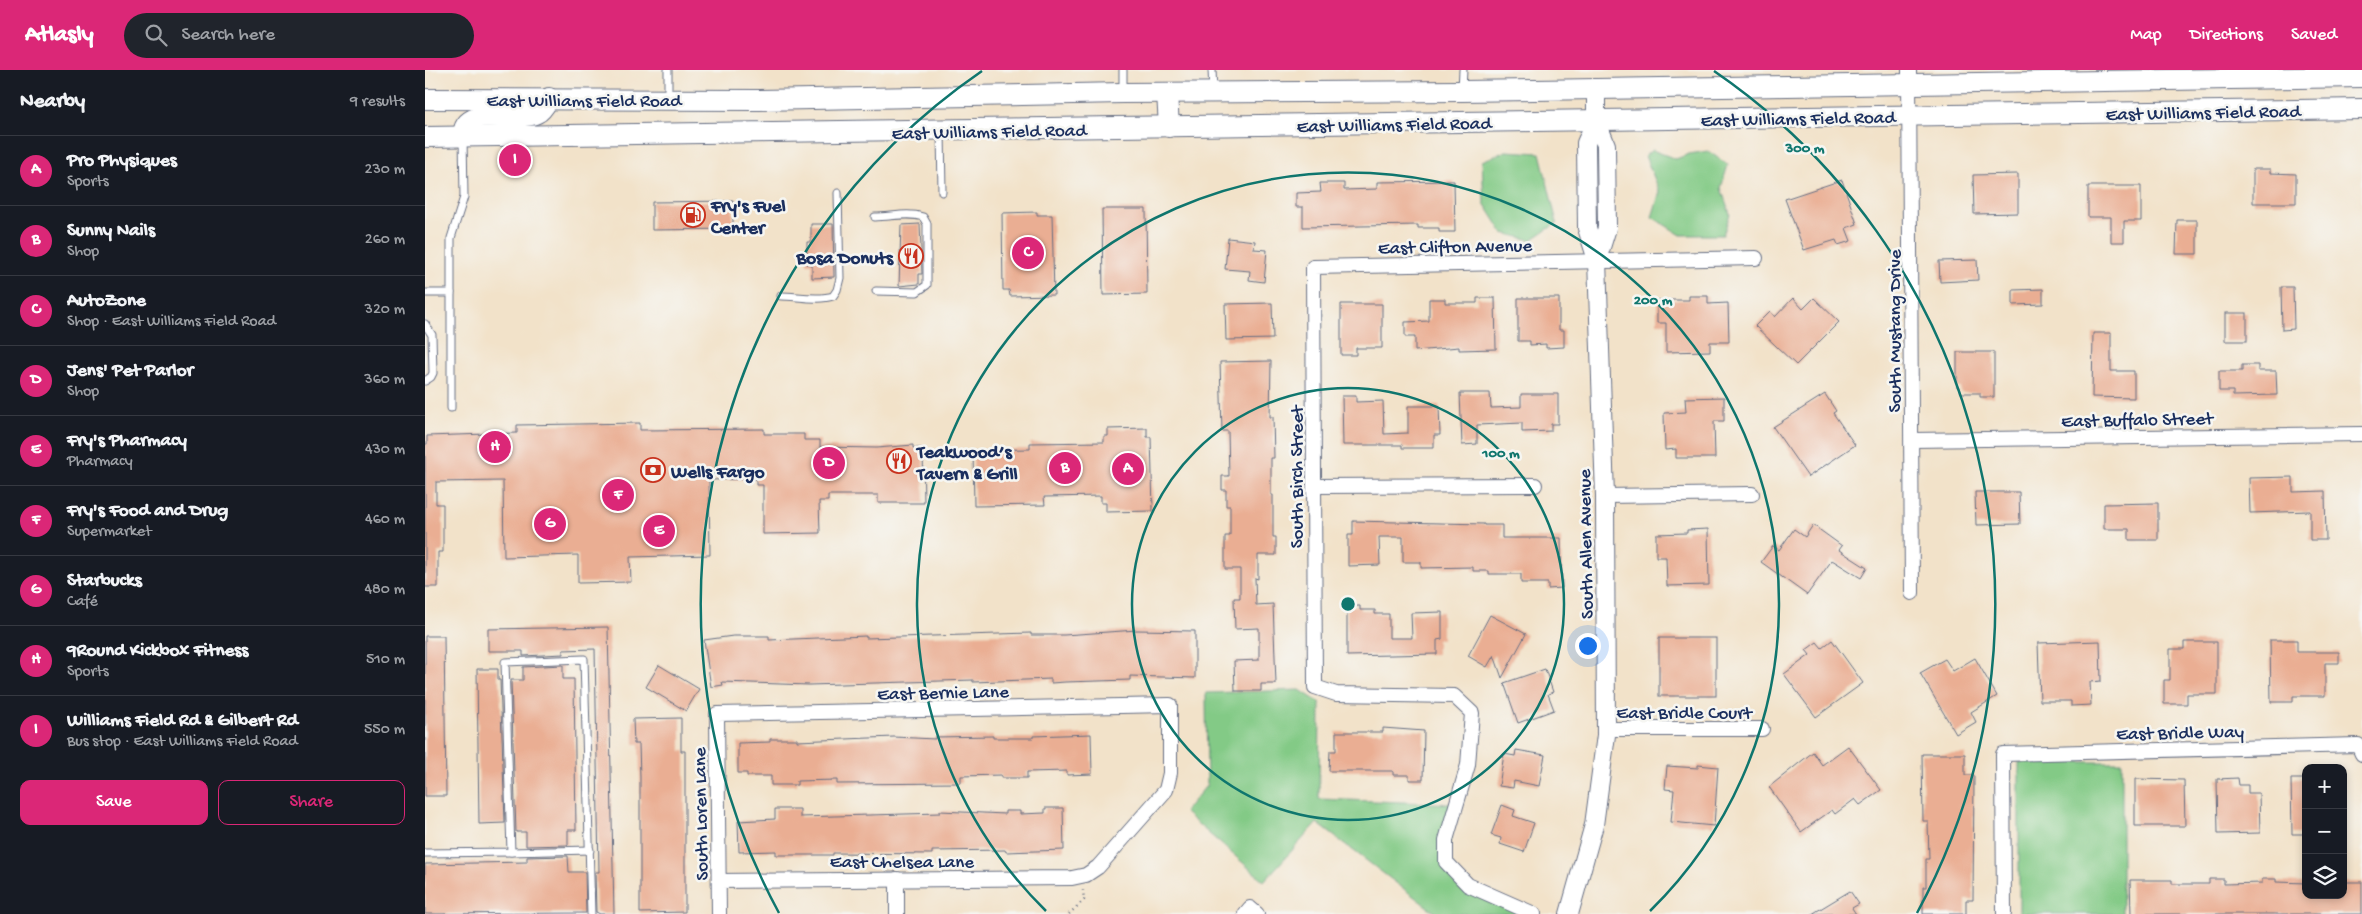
<!DOCTYPE html>
<html lang="en">
<head>
<meta charset="utf-8">
<style>
	body { margin:0; font-family:"Gochi Hand",sans-serif; background:#20242c; color:#f1f3f6 }
	.controls { position:absolute; right:15px; bottom:15px; display:grid; overflow:hidden; border-radius:10px; box-shadow:0 2px 8px #0003 }
	.controls button { width:45px; height:45px; display:grid; place-items:center; padding:0; border:0; border-bottom:1px solid #363941; background:#171b24; color:#f1f3f6; font:25px sans-serif }
	.you { position:absolute; left:1162px; top:575px; width:18px; height:18px; margin:-12px; border:4px solid #fff; border-radius:50%; background:#1a73e8; box-shadow:0 0 0 8px #1a73e833 }
	.badge { display:grid; place-items:center; width:32px; height:32px; border-radius:50%; background:#db2777; color:#fff; font-size:16px; font-weight:700 }
	.pin { position:absolute; translate:-50% -50%; border:2px solid #fff; box-shadow:0 1px 5px #0006 }
	.list { margin:0; padding:0; list-style:none }
	h2 { display:flex; justify-content:space-between; align-items:center; height:65px; margin:0; padding:0 20px; font-size:21px }
	h2 small { font-size:16px; font-weight:400; color:#9ea1a6 }
	.list li { display:grid; grid-template-columns:32px 1fr auto; gap:15px; align-items:center; box-sizing:border-box; height:70px; padding:0 20px; border-top:1px solid #363941 }
	.list b { display:block; font-size:19px; white-space:nowrap }
	.list p { margin:0; font-size:16px; white-space:nowrap; color:#9ea1a6 }
	.list em { font-size:16px; font-style:normal; color:#9ea1a6 }
	.actions { display:flex; gap:10px; padding:15px 20px }
	.actions a { flex:1; padding:11px 0; border:1px solid #db2777; border-radius:10px; text-align:center; font-size:18px; color:#db2777 }
	.actions .main { background:#db2777; color:#fff }
	.icon { flex:none; width:28px; height:28px; fill:none; stroke:currentColor; stroke-width:2; stroke-linecap:round; stroke-linejoin:round }
	.map { position:relative; flex:none; width:1937px; height:844px; overflow:hidden }
	header { display:flex; align-items:center; gap:30px; box-sizing:border-box; height:70px; padding:0 25px; background:#db2777; color:#fff }
	header strong { font-size:24px }
	nav { display:flex; gap:28px; margin-inline-start:auto; font-size:18px }
	.search { width:350px; height:45px; background:#20242c; display:flex; align-items:center; gap:12px; box-sizing:border-box; padding:0 18px; border-radius:28px; color:#9ea1a6; font-size:19px }
	main { display:flex }
	aside { flex:1; background:#171b24 }
	.map>svg:first-child { display:block }
</style>
</head>
<body>
<header>
<strong>Atlasly</strong>
<div class="search"><svg class="icon" aria-label="search" viewBox="0 0 24 24"><circle cx="10" cy="10" r="6"/><path d="M15 15l6 6"/></svg>Search here</div>
<nav><a>Map</a><a>Directions</a><a>Saved</a></nav>
</header>
<main>
<aside>
<h2>Nearby<small>9 results</small></h2>
<ul class="list">
<li><span class="badge">A</span><div><b>Pro Physiques</b><p>Sports</p></div><em>230 m</em></li>
<li><span class="badge">B</span><div><b>Sunny Nails</b><p>Shop</p></div><em>260 m</em></li>
<li><span class="badge">C</span><div><b>AutoZone</b><p>Shop · East Williams Field Road</p></div><em>320 m</em></li>
<li><span class="badge">D</span><div><b>Jens' Pet Parlor</b><p>Shop</p></div><em>360 m</em></li>
<li><span class="badge">E</span><div><b>Fry's Pharmacy</b><p>Pharmacy</p></div><em>430 m</em></li>
<li><span class="badge">F</span><div><b>Fry's Food and Drug</b><p>Supermarket</p></div><em>460 m</em></li>
<li><span class="badge">G</span><div><b>Starbucks</b><p>Café</p></div><em>480 m</em></li>
<li><span class="badge">H</span><div><b>9Round Kickbox Fitness</b><p>Sports</p></div><em>510 m</em></li>
<li><span class="badge">I</span><div><b>Williams Field Rd &amp; Gilbert Rd</b><p>Bus stop · East Williams Field Road</p></div><em>550 m</em></li>
</ul>
<div class="actions"><a class="main">Save</a><a>Share</a></div>
</aside>
<div class="map">
<svg width="1937" height="844" viewBox="0 0 1937 844">
	<rect width="100%" height="100%" fill="#f6f6f2"/>
	<filter id="ink" filterUnits="userSpaceOnUse"><feTurbulence type="fractalNoise" baseFrequency=".02" numOctaves="2"/><feDisplacementMap in="SourceGraphic" scale="10" xChannelSelector="R" yChannelSelector="G"/><feConvolveMatrix kernelMatrix="1 2 1 2 8 2 1 2 1" color-interpolation-filters="sRGB"/></filter>
	<filter id="wash" filterUnits="userSpaceOnUse"><feTurbulence type="fractalNoise" baseFrequency=".0096" numOctaves="4" result="noise"/><feDisplacementMap in="SourceGraphic" scale="20" xChannelSelector="R" yChannelSelector="G"/><feGaussianBlur stdDeviation="1.12" result="paint"/><feColorMatrix in="noise" values="0 0 0 0 0 0 0 0 0 0 0 0 0 0 0 0 0 1.4 0 .05"/><feComposite in="paint" operator="in"/></filter>
	<g filter="url(#wash)">
		<rect width="100%" height="100%" fill="#f2e2c9"/>
		<g fill="#83ca86" stroke="#4f7c72">
			<path d="M1227 80 1251 89 1264 84 1283 81 1303 95 1296 118 1305 144 1298 165H1256L1227 147 1235 122 1220 86Z"/>
			<path d="M1081 81 1115 83 1132 153 1106 170 1078 163 1059 133 1057 91Z"/>
			<path d="M875 620 895 633 894 729 1032 734 1021 792 1043 815 1109 844H1012L892 753 839 811 759 742 782 715 781 623Z"/>
			<rect x="1594" y="692" width="103" height="152"/>
		</g>
		<g id="blocks">
			<g fill="#eaae93">
				<path d="M1828 99H1845V103L1871 104V133H1828Z"/>
				<path d="M1593 104V143L1549 144 1548 105Z"/>
				<path d="M1417 110 1432 154 1421 158 1426 171 1413 175 1411 170 1379 180 1360 129Z"/>
				<path d="M1029 111 1030 162H1014V158H993V155L878 157V137H871V123L896 122 895 113H919V120L952 119V112Z"/>
				<path d="M1663 116H1716V151H1699V172H1686V147H1663Z"/>
				<path d="M308 131V159L227 160V132Z"/>
				<path d="M677 139H721L722 224 678 225Z"/>
				<path d="M612 142V145H627L629 225 585 226 584 220H578L577 143Z"/>
				<path d="M1752 150H1772V184H1751Z"/>
				<path d="M386 154H408L409 207 387 208V194H382V172H386Z"/>
				<path d="M495 154 497 204H494V214L474 216 476 155Z"/>
				<path d="M803 168 830 171 829 179 842 180 839 212 824 210 825 201 800 199Z"/>
				<path d="M1552 190 1553 210 1515 212 1514 191Z"/>
				<path d="M1856 217H1868L1869 259 1857 260Z"/>
				<path d="M1618 219V234L1588 235V220Z"/>
				<path d="M1264 226H1283V234L1303 233 1304 272H1285V281L1241 282V253H1232V230H1264Z"/>
				<path d="M1052 228H1070L1071 279 1034 280V277L990 281V267H980V252L1004 251V229H1020V233H1052Z"/>
				<path d="M1093 228H1134V260H1139V277L1121 278V274L1105 275V271H1093Z"/>
				<path d="M1368 228 1378 239 1389 228 1414 252 1371 295 1330 256 1345 241 1350 247Z"/>
				<path d="M847 233 848 269 801 270 800 234Z"/>
				<path d="M916 234H957V278H931V285H916Z"/>
				<rect x="1800" y="243" width="22" height="28"/>
				<path d="M1668 263H1686V301H1709V328L1667 327Z"/>
				<path d="M1532 282H1569V327H1555V323H1536L1535 317H1532Z"/>
				<path d="M846 291 845 347H848L849 388H846V425H848V467H851V485H833V509L830 508 831 535 848 534 851 614H836V621H810L809 591 834 590V558L810 559 809 528H815V499H800V466H805V436H801V420H797V406H804L803 361H797L795 292Z"/>
				<path d="M1817 295H1833V301H1851L1852 325 1808 326V321H1794V301H1817Z"/>
				<path d="M1035 323H1065L1066 338 1096 337V324H1133V354H1126V361L1097 362V353L1052 355V374L1037 375Z"/>
				<path d="M1400 324 1411 341 1408 343 1430 375 1383 407 1348 357Z"/>
				<path d="M917 326H931V332L958 331 959 364 983 363V336H1014L1015 365H1009V378H977V375H918Z"/>
				<path d="M1299 327V351H1289L1290 388H1251V379L1240 380 1239 343 1261 342 1260 328Z"/>
				<path d="M215 353V360L339 359V364H379V370H395V377L452 378 488 375V378H498L499 433H453V425H403V431H394L395 463 338 464V415H331V409L284 410 285 485 205 487 206 512 153 513V485L79 487 78 411 11 412V434H18V482H13V517H0V374H2V366L92 363V355Z"/>
				<path d="M722 358V367H726L728 441 681 442V433H676V426L619 427 620 435 549 436 548 380 605 379V373L679 372V366H683V359Z"/>
				<path d="M1868 407V422L1900 421 1901 470H1885V441L1825 443 1824 408Z"/>
				<path d="M1550 422H1594L1595 454 1551 455Z"/>
				<path d="M1733 433V470H1704V459H1679V434Z"/>
				<path d="M928 451 1059 454V455H1077V468H1136L1137 518 1123 519V513H1096V504H1064V501H1048V497L996 498V492H978V467H954L955 495 923 496V465H928Z"/>
				<path d="M1388 455 1417 476 1414 480 1442 498 1436 508 1407 490 1382 525 1336 492 1348 476 1354 480 1369 459 1380 467Z"/>
				<path d="M1283 459 1284 515 1242 516 1241 487H1231V464L1262 463V460Z"/>
				<path d="M922 536H935V540H950V544H964V568H987L986 543 1017 542V569L1012 570V584L922 586Z"/>
				<path d="M1065 545 1101 564 1077 608 1069 585 1062 597 1043 586Z"/>
				<path d="M183 557 189 844H175L171 842 170 802H174L170 579 138 580V584L98 586V581H63V559Z"/>
				<path d="M712 560 770 561V608L705 606V610L640 612 626 613V609L548 612V610L384 615 297 612 298 615 286 617 279 570 308 566H344V570L441 566V568L606 563V565H639Z"/>
				<path d="M0 566H19L21 726H0Z"/>
				<rect x="1234" y="568" width="57" height="58"/>
				<path d="M1407 570 1438 613 1391 647 1359 604 1385 585 1381 580 1392 572 1397 578Z"/>
				<path d="M1845 570H1872V582H1914V593H1900V626H1868V632H1846Z"/>
				<path d="M1675 571 1676 611 1665 612 1666 635 1646 636V631H1615L1613 573Z"/>
				<path d="M1759 572H1792V624H1762V634H1739V610H1745V579H1759Z"/>
				<path d="M1550 588 1572 626 1546 642 1551 652 1531 664 1495 603 1520 589 1528 601Z"/>
				<path d="M138 595V609H149L151 760H143V775L101 776V762H91L86 610H98V597Z"/>
				<path d="M234 595 274 619 261 641 221 617Z"/>
				<path d="M52 599H73V610H75L80 753 54 754Z"/>
				<path d="M1120 599 1128 622 1123 624 1129 640 1093 653 1079 613Z"/>
				<path d="M256 648V681H260V842L215 843V707L214 674H209L208 649Z"/>
				<path d="M958 658 999 661 998 710H984V705H968V701H904L905 681H911V662H958Z"/>
				<path d="M666 664 667 704 642 705V701L602 702V708H576V705L536 706V713L412 714V710L372 711V715H346V706H322V703H313V673L345 672V669H372V671L469 667 510 669V667L568 666V668H608V666Z"/>
				<path d="M1423 676 1456 720 1435 735 1430 729 1410 744 1407 740 1376 762 1344 717 1388 682 1397 695Z"/>
				<path d="M1091 680 1120 685 1114 716 1089 711 1088 718 1074 716 1079 684 1090 686Z"/>
				<path d="M1497 684H1540V705H1549L1548 830H1541V844H1498V817H1501V789H1504L1503 751H1498Z"/>
				<path d="M1273 695 1293 697 1289 756 1246 752 1249 720 1240 719 1242 696 1273 698Z"/>
				<path d="M1813 708 1814 715H1823V723H1834L1835 763 1793 764 1792 709Z"/>
				<path d="M1710 709 1759 710 1760 756H1710Z"/>
				<path d="M1866 709H1881V764H1867Z"/>
				<path d="M1077 735 1090 740 1088 746 1109 753 1099 782 1075 774 1076 768 1066 765Z"/>
				<path d="M620 738H638L639 780 581 782 580 780 507 781V784L408 783V785H351V781L314 782 313 751 350 749V739H375V747L515 743V741L580 744V741H595V744L620 743Z"/>
				<path d="M143 786 144 802H160L161 843 0 844V794L102 792V787Z"/>
				<path d="M1784 809H1799V814L1837 813V809H1851V812L1881 813V825H1918V812H1937V844H1706L1705 810H1747V814H1784Z"/>
				<path d="M1425 821 1434 834 1427 838 1431 844H1387Z"/>
			</g>
		</g>
	</g>
	<g filter="url(#ink)">
		<use href="#blocks" fill-opacity="0" stroke="#666e83" stroke-width="1"/>
		<g fill="none" stroke-linecap="round" stroke-linejoin="round">
			<defs>
				<g id="service">
					<path d="M243 0V27"/>
					<path d="M698 0V22"/>
					<path d="M787 0 788 22"/>
					<path d="M1037 20 1038 0"/>
					<path d="M516 62 517 122"/>
					<path d="M450 147C466 147 483 142 498 147L502 154V215L492 222 451 221"/>
					<path d="M0 223H26"/>
					<path d="M356 226C371 226 394 231 408 226L412 220 415 208 413 123"/>
					<path d="M0 254 7 265 8 303 6 307 0 311"/>
					<path d="M26 338V168L39 127 38 67"/>
					<path d="M86 782 165 780"/>
					<path d="M0 783 86 782 80 592 159 589 166 844"/>
				</g>
				<g id="minor">
					<path d="M1484 0 1487 523"/>
					<path d="M1487 370 1937 364"/>
					<path d="M889 416 1110 415"/>
					<path d="M1180 426 1327 424"/>
					<path d="M1181 659H1337"/>
					<path d="M472 809V844"/>
					<path d="M294 811 647 808 661 805 673 797 741 720 745 703V635L292 644 294 844"/>
					<path d="M820 844 825 838 832 844"/>
					<path d="M1109 844 1043 815 1021 792V770L1043 695 1047 643 1029 626 911 624 890 617 888 197 1331 188"/>
					<path d="M1579 844 1578 684 1933 675 1937 684"/>
				</g>
				<g id="tertiary">
					<path d="M1171 18V50L1181 75 1182 158 1172 190"/>
					<path d="M1144 844 1169 755 1181 665 1180 426 1172 190 1162 158 1161 73 1171 50"/>
				</g>
				<g id="secondary">
					<path d="M742 23 744 57"/>
					<path d="M0 29 334 30 698 23 1037 21 1937 7"/>
					<path d="M0 67 1937 39"/>
					<path d="M38 67C38 32 91 54 112 43 118 40 121 33 124 28"/>
				</g>
			</defs>
			<use href="#service" stroke="#666e83" stroke-width="9"/>
			<use href="#minor" stroke="#666e83" stroke-width="16"/>
			<use href="#tertiary" stroke="#666e83" stroke-width="20"/>
			<use href="#secondary" stroke="#666e83" stroke-width="22"/>
			<path stroke="#666e83" stroke-width="2.5" stroke-dasharray="1 4" stroke-linecap="butt" d="M644 844 659 830 658 820"/>
			<use href="#service" stroke="#fff" stroke-width="7"/>
			<use href="#minor" stroke="#fff" stroke-width="14"/>
			<use href="#tertiary" stroke="#fff" stroke-width="18"/>
			<use href="#secondary" stroke="#fff" stroke-width="20"/>
		</g>
	</g>
	<g fill="none" stroke="#0f766e" stroke-width="2.5">
		<circle cx="923" cy="534" r="216"/>
		<path d="M621 841A431 431 0 1 1 1225 841"/>
		<path d="M354 843A647 647 0 0 1 557 1M1289 1A647 647 0 0 1 1492 843"/>
	</g>
	<defs>
		<symbol id="fuel-ring" viewBox="-11 -11 22 22"><circle r="9.5" fill="#f6f6f2" stroke="#c8321e" stroke-width="1.5"/><path d="M-5.5-6h7V0h2V4h1.3V-2.5L3-4.5l.8-.8L6-3V5H2.5V1h-1V6h-7ZM-4.2-4.7v3.2H.2V-4.7Z" fill="#c8321e"/></symbol>
		<symbol id="restaurant-ring" viewBox="-11 -11 22 22"><circle r="9.5" fill="#f6f6f2" stroke="#c8321e" stroke-width="1.5"/><path d="M-5-6h1v4h1v-4h1v4h1v-4h1v5L-1.5 .5V6h-2V.5L-5-1ZM5-6V6H3V1.5H1.5Q1.5-4 5-6Z" fill="#c8321e"/></symbol>
		<symbol id="bank-ring" viewBox="-11 -11 22 22"><circle r="9.5" fill="#f6f6f2" stroke="#c8321e" stroke-width="1.5"/><path d="M-6-4H6V4H-6ZM0-2.3a2.3 2.3 0 1 0 0 4.6a2.3 2.3 0 1 0 0-4.6Z" fill="#c8321e"/></symbol>
	</defs>
	<g fill-rule="evenodd">
		<use href="#fuel-ring" x="254" y="131" width="28" height="28"/>
		<use href="#restaurant-ring" x="472" y="172" width="28" height="28"/>
		<use href="#restaurant-ring" x="460" y="377" width="28" height="28"/>
		<use href="#bank-ring" x="214" y="386" width="28" height="28"/>
	</g>
	<g text-anchor="middle" stroke-width="5" stroke-linejoin="round" paint-order="stroke">
		<g font-size="19" fill="#1b2f5e" stroke="#f6f6f2">
			<text x="159" y="36">East Williams Field Road</text>
			<text transform="translate(1778 41) rotate(-1)" y="7">East Williams Field Road</text>
			<text transform="translate(1373 47) rotate(-1)" y="7">East Williams Field Road</text>
			<text transform="translate(969 53) rotate(-1)" y="7">East Williams Field Road</text>
			<text transform="translate(564 60) rotate(-1)" y="7">East Williams Field Road</text>
			<text transform="translate(1030 175) rotate(-1)" y="7">East Clifton Avenue</text>
			<text transform="translate(1468 261) rotate(-90)" y="7">South Mustang Drive</text>
			<text transform="translate(1712 348) rotate(-1)" y="7">East Buffalo Street</text>
			<text transform="translate(870 407) rotate(-90)" y="7">South Birch Street</text>
			<text transform="translate(1159 474) rotate(-91)" y="7">South Allen Avenue</text>
			<text transform="translate(518 621) rotate(-1)" y="7">East Bernie Lane</text>
			<text x="1259" y="648">East Bridle Court</text>
			<text transform="translate(1755 661) rotate(-1)" y="7">East Bridle Way</text>
			<text transform="translate(274 744) rotate(-91)" y="7">South Loren Lane</text>
			<text x="477" y="797">East Chelsea Lane</text>
		</g>
		<g font-size="19" font-weight="bold" fill="#1b2f5e" stroke="#f6f6f2" text-anchor="start">
			<text x="286" y="141">Fry's Fuel<tspan x="286" dy="22">Center</tspan></text>
			<text x="468" y="193" text-anchor="end">Bosa Donuts</text>
			<text x="492" y="387">Teakwood’s<tspan x="492" dy="22">Tavern &amp; Grill</tspan></text>
			<text x="246" y="407">Wells Fargo</text>
		</g>
	</g>
	<circle cx="923" cy="534" r="8" fill="#0f766e" stroke="#f6f6f2" stroke-width="2.5"/>
	<g font-size="15" text-anchor="middle" font-weight="bold" fill="#0f766e" stroke="#f6f6f2" stroke-width="5" stroke-linejoin="round" paint-order="stroke">
		<text x="1380" y="82">300 m</text>
		<text x="1228" y="234">200 m</text>
		<text x="1076" y="387">100 m</text>
	</g>
</svg>
<div class="controls">
<button>+</button>
<button>−</button>
<button><svg class="icon" aria-label="layers" viewBox="0 0 24 24"><path d="M12 4l9 5-9 5-9-5zM3 14l9 5 9-5"/></svg></button>
</div>
<div class="you"></div>
<div class="pin badge" style="left:703px;top:399px">A</div>
<div class="pin badge" style="left:640px;top:398px">B</div>
<div class="pin badge" style="left:603px;top:183px">C</div>
<div class="pin badge" style="left:404px;top:393px">D</div>
<div class="pin badge" style="left:234px;top:461px">E</div>
<div class="pin badge" style="left:193px;top:425px">F</div>
<div class="pin badge" style="left:125px;top:454px">G</div>
<div class="pin badge" style="left:70px;top:377px">H</div>
<div class="pin badge" style="left:90px;top:90px">I</div>
</div>
</main>
</body>
</html>
